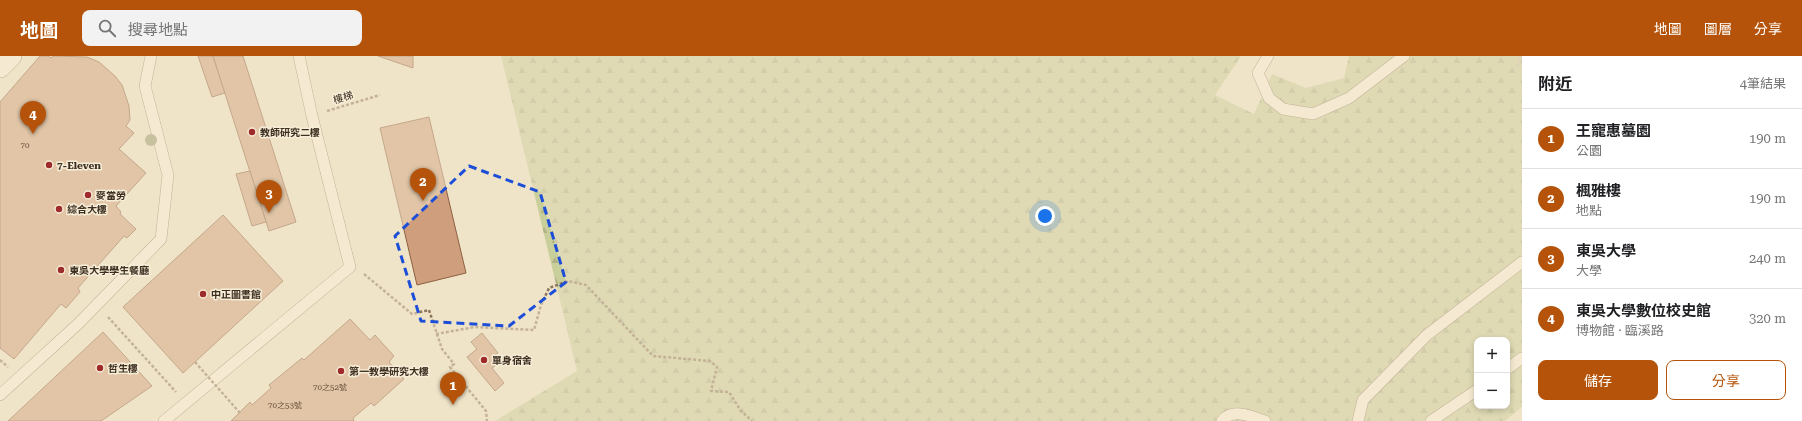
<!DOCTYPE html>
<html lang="zh-TW">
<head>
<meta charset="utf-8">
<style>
	body { margin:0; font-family:"Roboto Serif","Noto Sans TC",serif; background:#f2f2f2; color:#202124 }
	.controls { position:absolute; right:12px; bottom:12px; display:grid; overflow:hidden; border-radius:8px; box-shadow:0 2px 6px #0003 }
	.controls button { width:36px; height:36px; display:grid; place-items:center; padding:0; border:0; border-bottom:1px solid #e0e0e0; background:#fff; color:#202124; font:20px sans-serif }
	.you { position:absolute; left:1045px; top:160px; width:14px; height:14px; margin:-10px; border:3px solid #fff; border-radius:50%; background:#1a73e8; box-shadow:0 0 0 6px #1a73e833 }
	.badge { display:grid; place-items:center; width:26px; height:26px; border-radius:50%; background:#b45309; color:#fff; font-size:13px; font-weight:700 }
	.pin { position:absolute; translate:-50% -33px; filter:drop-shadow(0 1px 2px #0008) }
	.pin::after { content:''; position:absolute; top:21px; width:14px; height:12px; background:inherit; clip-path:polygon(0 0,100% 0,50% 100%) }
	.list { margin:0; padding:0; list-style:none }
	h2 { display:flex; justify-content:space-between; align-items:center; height:52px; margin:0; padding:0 16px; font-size:17px }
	h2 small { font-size:13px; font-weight:400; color:#757577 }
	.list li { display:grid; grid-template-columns:26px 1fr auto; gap:12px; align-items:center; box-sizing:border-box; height:60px; padding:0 16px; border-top:1px solid #e0e0e0 }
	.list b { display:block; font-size:15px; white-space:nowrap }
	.list p { margin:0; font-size:13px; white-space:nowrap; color:#757577 }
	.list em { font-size:13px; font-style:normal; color:#757577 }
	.actions { display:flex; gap:8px; padding:12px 16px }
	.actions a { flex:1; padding:9px 0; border:1px solid #b45309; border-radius:8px; text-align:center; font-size:14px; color:#b45309 }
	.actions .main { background:#b45309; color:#fff }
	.icon { flex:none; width:22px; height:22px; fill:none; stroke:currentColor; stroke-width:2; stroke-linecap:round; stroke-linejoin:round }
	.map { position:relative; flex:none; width:1522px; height:365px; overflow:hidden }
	header { display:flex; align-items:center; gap:24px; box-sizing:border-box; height:56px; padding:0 20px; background:#b45309; color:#fff }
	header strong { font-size:19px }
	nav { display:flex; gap:22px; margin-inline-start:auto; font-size:14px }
	.search { width:280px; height:36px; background:#f2f2f2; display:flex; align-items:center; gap:10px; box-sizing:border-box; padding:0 14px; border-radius:8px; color:#757577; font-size:15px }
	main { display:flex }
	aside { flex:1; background:#fff }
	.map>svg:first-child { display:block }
</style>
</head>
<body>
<header>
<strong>地圖</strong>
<div class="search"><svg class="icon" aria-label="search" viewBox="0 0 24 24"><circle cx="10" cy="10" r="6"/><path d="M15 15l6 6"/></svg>搜尋地點</div>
<nav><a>地圖</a><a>圖層</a><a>分享</a></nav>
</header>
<main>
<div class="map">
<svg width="1522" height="365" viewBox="0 0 1522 365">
	<defs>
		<pattern id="forest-firs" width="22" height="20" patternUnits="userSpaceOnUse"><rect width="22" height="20" fill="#c9cf9b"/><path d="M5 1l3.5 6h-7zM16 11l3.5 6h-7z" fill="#aeb285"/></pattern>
	</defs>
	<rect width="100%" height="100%" fill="#f0e4c8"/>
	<path fill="url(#forest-firs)" fill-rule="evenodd" d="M501 0H1241L1215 39 1254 58 1272 18 1306 32 1344 22 1349 0H1522V351L1505 365H495L577 315ZM1477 284H1507V350H1477Z"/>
	<g fill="#cf9f7d" stroke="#8d5f41">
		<path d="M40 0H48L51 2 53 0 87 1 99 6 115 20 122 29 129 50 130 64 126 70 134 77 119 93 146 117 116 150 121 156 120 158 136 173 127 182 124 180 78 232 80 236 66 252 61 248 14 303 0 292V46Z"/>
		<path d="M198 0H213L225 37 212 41Z"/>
		<path d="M213 0H243L296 166 269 175Z"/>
		<path d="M378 0H413V12Z"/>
		<path d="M429 61 466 217 417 229 380 72Z"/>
		<path d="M250 115 266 166 252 170 236 118Z"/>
		<path d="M223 159 283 225 183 317 123 251Z"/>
		<path d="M350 263 370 284 375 279 394 300 389 306 404 323 374 350 371 347 353 362 354 365H231L250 346 252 349 271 332 269 329 302 302 304 304Z"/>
		<path d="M103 276 152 330 101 365H8Z"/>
		<path d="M482 277 498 297 495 299 500 306 492 312 504 327 495 335 467 301 477 293 471 286Z"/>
	</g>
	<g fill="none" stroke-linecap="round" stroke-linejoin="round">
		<path stroke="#ccc0a6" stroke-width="22" stroke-dasharray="22 11" stroke-linecap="butt" d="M1519 0 1522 1"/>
		<defs>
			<g id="lane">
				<path d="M1268 0 1258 17 1269 42 1283 53 1313 58 1349 42 1404 0"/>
				<path d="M1507 313 1522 302"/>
				<path d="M0 339 78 268 161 183 168 119 145 30 151 0"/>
				<path d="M164 365 350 211 312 60 299 0"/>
				<path d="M1222 365C1232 351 1253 361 1265 365"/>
				<path d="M1358 365 1363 344 1427 279 1522 206"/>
				<path d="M1431 365 1477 334"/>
			</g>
			<path id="street" d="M0 11 11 0"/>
		</defs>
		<use href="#lane" stroke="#8d765c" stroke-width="12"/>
		<use href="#street" stroke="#8d765c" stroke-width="22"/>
		<g stroke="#8d765c" stroke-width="2.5" stroke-dasharray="3 2" stroke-linecap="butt">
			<path d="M327 55 380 39"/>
			<path d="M364 218 412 258 429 254 442 293 454 308 450 311 486 355 487 365"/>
			<path d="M108 261 176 336"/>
			<path d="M436 278 475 271 534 274 541 249 549 232 568 225 586 229 653 300 710 305 717 311 711 335 729 336 741 355 752 365"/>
			<path d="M0 304 8 311"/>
		</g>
		<use href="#lane" stroke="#faf1dc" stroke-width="11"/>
		<use href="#street" stroke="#faf1dc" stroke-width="21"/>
		<path stroke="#8d765c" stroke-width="2.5" stroke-dasharray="3 2" stroke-linecap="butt" d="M195 306 240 357"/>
	</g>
	<circle fill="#96986f" cx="151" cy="84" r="6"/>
	<path d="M0 0H1522V365H0ZM469 110 540 136 566 226 509 270 421 265 395 180Z" fill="#f0e4c8" fill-opacity=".55" fill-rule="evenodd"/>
	<path fill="none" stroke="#1d4ed8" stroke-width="3" stroke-dasharray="8 5" stroke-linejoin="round" d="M469 110 540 136 566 226 509 270 421 265 395 180Z"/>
	<g fill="#9e2a2b" stroke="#f7eed8" stroke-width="1.5">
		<circle cx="252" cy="76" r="4"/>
		<circle cx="49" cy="109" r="4"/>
		<circle cx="88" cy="139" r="4"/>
		<circle cx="59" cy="153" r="4"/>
		<circle cx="61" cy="214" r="4"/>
		<circle cx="203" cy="238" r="4"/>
		<circle cx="484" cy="304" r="4"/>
		<circle cx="100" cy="312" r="4"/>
		<circle cx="341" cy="315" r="4"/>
	</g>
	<g text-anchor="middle" stroke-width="3" stroke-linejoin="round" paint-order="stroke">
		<g font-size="8" fill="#624a37">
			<text x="25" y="92">70</text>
			<text x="330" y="334">70之52號</text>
			<text x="285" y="352">70之53號</text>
		</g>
		<g font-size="10" fill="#3d2e20" stroke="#f7eed8">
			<text transform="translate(343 41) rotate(-17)" y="4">樓梯</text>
		</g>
		<g font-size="10" font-weight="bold" fill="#3d2e20" stroke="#f7eed8" text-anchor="start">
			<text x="260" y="80">教師研究二樓</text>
			<text x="57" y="113">7-Eleven</text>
			<text x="96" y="143">麥當勞</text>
			<text x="67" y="157">綜合大樓</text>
			<text x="69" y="218">東吳大學學生餐廳</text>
			<text x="211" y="242">中正圖書館</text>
			<text x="492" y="308">單身宿舍</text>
			<text x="108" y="316">哲生樓</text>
			<text x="349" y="319">第一教學研究大樓</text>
		</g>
	</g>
</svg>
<div class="controls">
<button>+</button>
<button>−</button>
</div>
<div class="you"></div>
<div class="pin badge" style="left:453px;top:349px">1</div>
<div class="pin badge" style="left:423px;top:145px">2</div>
<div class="pin badge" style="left:269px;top:157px">3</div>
<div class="pin badge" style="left:33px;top:78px">4</div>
</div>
<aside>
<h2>附近<small>4筆結果</small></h2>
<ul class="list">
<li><span class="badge">1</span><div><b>王寵惠墓園</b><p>公園</p></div><em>190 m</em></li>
<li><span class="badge">2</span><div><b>楓雅樓</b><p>地點</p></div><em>190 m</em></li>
<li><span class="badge">3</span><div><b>東吳大學</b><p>大學</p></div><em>240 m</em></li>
<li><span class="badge">4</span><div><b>東吳大學數位校史館</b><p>博物館 · 臨溪路</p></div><em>320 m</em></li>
</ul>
<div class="actions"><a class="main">儲存</a><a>分享</a></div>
</aside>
</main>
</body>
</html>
